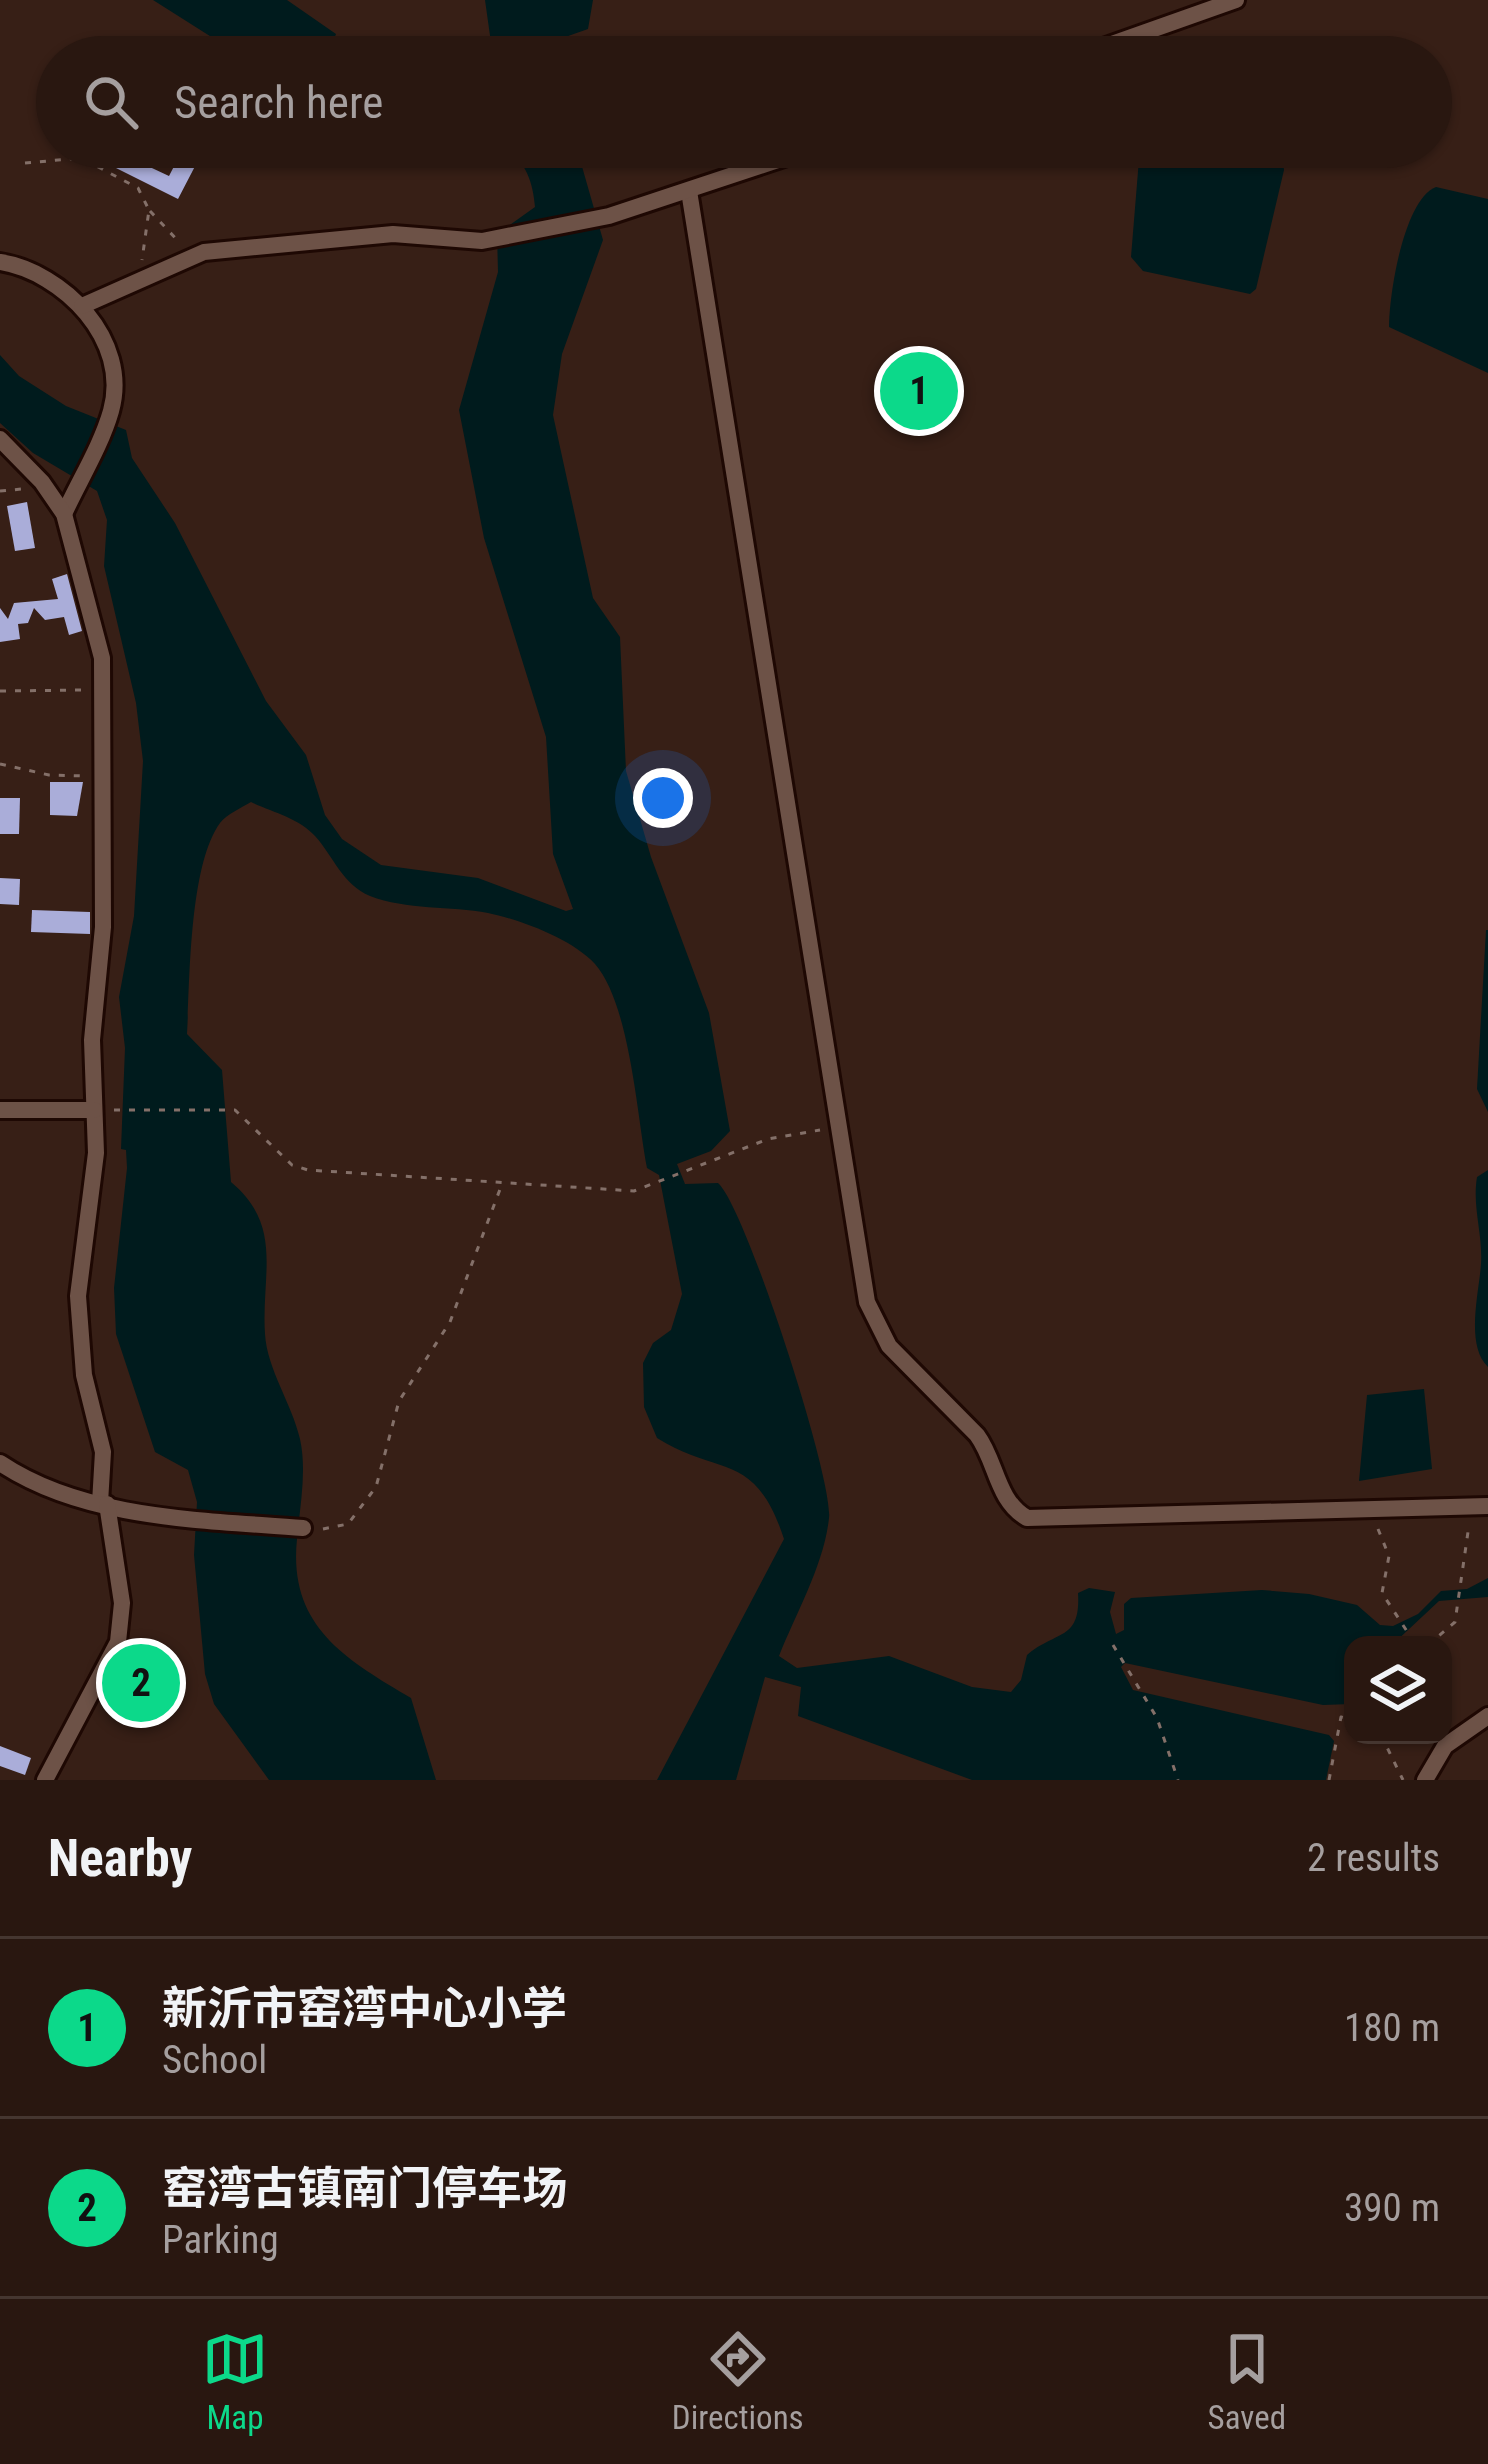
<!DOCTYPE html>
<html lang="en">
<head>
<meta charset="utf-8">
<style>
	body { margin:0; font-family:"Roboto Condensed","Noto Sans SC",sans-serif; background:#35241e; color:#f1f3f6 }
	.controls { position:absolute; right:36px; bottom:36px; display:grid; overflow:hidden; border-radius:24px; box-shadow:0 3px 9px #0004 }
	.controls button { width:108px; height:108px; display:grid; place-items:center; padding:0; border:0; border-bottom:3px solid #453630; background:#291710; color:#f1f3f6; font:60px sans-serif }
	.you { position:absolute; left:663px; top:798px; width:42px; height:42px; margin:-30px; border:9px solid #fff; border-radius:50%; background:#1a73e8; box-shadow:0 0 0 18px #1a73e833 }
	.badge { display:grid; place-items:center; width:78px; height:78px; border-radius:50%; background:#0cd98a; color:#111; font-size:39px; font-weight:700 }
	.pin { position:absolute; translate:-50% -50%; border:6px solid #fff; box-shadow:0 3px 12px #0006 }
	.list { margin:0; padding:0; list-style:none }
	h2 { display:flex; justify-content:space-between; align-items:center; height:156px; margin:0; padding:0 48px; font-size:51px }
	h2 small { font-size:39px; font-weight:400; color:#a59f9f }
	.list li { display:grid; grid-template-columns:78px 1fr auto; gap:36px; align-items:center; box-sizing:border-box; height:180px; padding:0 48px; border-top:3px solid #453630 }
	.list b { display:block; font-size:45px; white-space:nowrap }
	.list p { margin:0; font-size:39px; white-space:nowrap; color:#a59f9f }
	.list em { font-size:39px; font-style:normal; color:#a59f9f }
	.icon { flex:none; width:66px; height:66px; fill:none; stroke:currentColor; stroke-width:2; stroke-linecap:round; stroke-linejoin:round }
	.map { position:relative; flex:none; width:1488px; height:1780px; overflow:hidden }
	.search { position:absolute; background:#291710; box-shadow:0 3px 9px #0004; left:36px; right:36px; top:36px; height:132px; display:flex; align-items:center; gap:30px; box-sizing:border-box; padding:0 42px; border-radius:66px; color:#a59f9f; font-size:45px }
	.sheet { height:516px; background:#291710 }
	nav { display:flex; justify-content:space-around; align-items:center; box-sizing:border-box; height:168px; border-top:3px solid #453630; background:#291710; font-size:33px; color:#a59f9f }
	nav a { display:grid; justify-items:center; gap:6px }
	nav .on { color:#0cd98a }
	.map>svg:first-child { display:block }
</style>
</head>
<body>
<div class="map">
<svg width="1488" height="1780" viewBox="0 0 1488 1780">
	<rect width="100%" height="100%" fill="#371f16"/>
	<g fill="#001b1d">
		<path d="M153 0H287L336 34 329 52 338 57H243Z"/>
		<path d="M485 0H593L588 29 554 41 548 57H493Z"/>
		<path d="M405 147H570L581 163 603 240 562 354 553 415 593 598 620 637 626 771 651 857 709 1013 730 1131 711 1151 677 1164 685 1184 718 1183C745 1206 834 1480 829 1518 824 1565 796 1613 779 1656L797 1668 889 1656 972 1687 1011 1692 1021 1680 1027 1655C1056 1630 1081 1641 1078 1593L1089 1588 1115 1592 1110 1612 1116 1634 1124 1630V1604L1131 1598 1262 1590 1309 1594 1357 1605 1380 1625 1393 1626 1418 1614 1441 1591 1467 1589 1488 1578V1597L1439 1601 1392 1645H1353L1351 1704 1323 1705 1125 1663 1121 1667 1133 1690 1329 1735 1334 1741 1326 1780H972L798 1716 801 1687 765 1677 736 1780H657L784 1539C755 1450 719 1477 657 1438L644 1407 643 1363 653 1343 671 1330 682 1294 659 1175 647 1168C637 1116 630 1004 595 964 572 939 521 920 488 913 451 906 406 910 370 896 343 885 333 856 315 836 299 818 272 812 251 802 241 808 227 814 220 823 189 866 190 981 187 1034L222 1070 231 1182C284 1226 261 1275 265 1334 267 1369 292 1404 300 1439 307 1471 300 1506 297 1539 288 1626 345 1659 411 1698L436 1780H269L214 1704 205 1674 194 1555 197 1502 188 1470 155 1452 116 1334 114 1288 127 1168 126 1150 121 1149 125 1048 119 997 134 916 143 761 136 703 104 566 107 520 97 491 33 453 0 423V355L19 376 66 406 126 430 132 458 175 523 266 701 306 755 325 815 342 839 381 865 478 878 566 911 573 909 553 854 546 737 484 538 459 410 498 272 497 234 535 207C532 168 514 138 469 149 456 153 447 159 432 160Z"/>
		<path d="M1140 147H1281L1284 170 1256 289 1250 294 1143 271 1131 257Z"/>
		<path d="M1436 187 1488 199V373L1389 327C1389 294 1404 199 1436 187Z"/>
		<path d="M1486 930H1488V1112L1477 1089Z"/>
		<path d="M1488 1170V1367C1465 1345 1479 1293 1481 1264 1483 1234 1472 1207 1477 1177Z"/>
		<path d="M1424 1389 1432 1469 1359 1481 1367 1395Z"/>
	</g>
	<g fill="#aaadd9">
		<path d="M107 147 169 176 184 147H205L178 199 100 160Z"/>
		<path d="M27 502 35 548 15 551 7 506Z"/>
		<path d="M67 574 82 631 69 635 64 617 45 620 34 608 28 623 18 624 20 639 0 642V608L8 619 14 603 58 599 52 579Z"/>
		<path d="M50 782H83L77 816 50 815Z"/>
		<path d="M0 798H20L19 834H0Z"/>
		<path d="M0 878 20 879 19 905 0 904Z"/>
		<path d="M32 910 90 912V934L31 932Z"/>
		<path d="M0 1746 31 1758 25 1775 0 1766Z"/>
	</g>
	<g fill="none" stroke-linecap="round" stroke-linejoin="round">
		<defs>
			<g id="minor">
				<path d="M1075 57 1236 0"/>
				<path d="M689 191 867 1302 889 1346 977 1435C997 1462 996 1500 1027 1518L1488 1506"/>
				<path d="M0 262C63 272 131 340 111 411 101 446 79 481 64 514"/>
				<path d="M82 306 204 252 393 234 482 241 609 216 817 147"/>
				<path d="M0 439 42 482 64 514 102 658 103 927 92 1040 96 1153 78 1296 84 1375 103 1452 100 1503"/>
				<path d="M0 1110H94"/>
				<path d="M0 1463C85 1520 204 1520 303 1528"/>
				<path d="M45 1780 118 1642 122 1603 107 1504"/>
				<path d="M1425 1780 1445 1746 1488 1716"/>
			</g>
		</defs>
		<use href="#minor" stroke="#1e0803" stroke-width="22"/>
		<g stroke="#847069" stroke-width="3" stroke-dasharray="6 9" stroke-linecap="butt">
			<path d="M25 163 81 158 138 188 149 210 142 260"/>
			<path d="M150 211 180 243"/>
			<path d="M0 491 22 489"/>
			<path d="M0 691 82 690"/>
			<path d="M0 764 49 775 87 776"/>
			<path d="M114 1110H235L292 1165 308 1170 634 1191 768 1139 820 1130"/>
			<path d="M323 1529 348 1524 376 1487 399 1401 450 1322 502 1184"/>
			<path d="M1378 1529 1389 1556 1382 1593 1416 1645"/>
			<path d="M1113 1645 1157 1718 1178 1780"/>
			<path d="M1428 1645 1455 1622 1469 1525"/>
			<path d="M1381 1735 1403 1780"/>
			<path d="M1329 1780 1341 1717 1353 1720"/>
		</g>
		<use href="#minor" stroke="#6d5247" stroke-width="16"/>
	</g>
</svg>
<div class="controls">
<button><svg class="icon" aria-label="layers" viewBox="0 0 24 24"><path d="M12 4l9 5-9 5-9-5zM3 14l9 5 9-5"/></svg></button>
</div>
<div class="you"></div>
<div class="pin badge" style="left:919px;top:391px">1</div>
<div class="pin badge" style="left:141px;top:1683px">2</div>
<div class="search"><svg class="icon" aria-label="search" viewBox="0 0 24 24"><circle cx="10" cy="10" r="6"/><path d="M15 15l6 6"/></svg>Search here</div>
</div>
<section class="sheet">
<h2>Nearby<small>2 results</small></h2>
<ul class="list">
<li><span class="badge">1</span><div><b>新沂市窑湾中心小学</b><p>School</p></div><em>180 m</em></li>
<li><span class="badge">2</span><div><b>窑湾古镇南门停车场</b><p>Parking</p></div><em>390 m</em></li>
</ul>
</section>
<nav>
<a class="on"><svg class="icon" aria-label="map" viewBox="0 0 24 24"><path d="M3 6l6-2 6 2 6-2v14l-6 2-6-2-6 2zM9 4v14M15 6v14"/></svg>Map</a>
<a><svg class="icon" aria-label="directions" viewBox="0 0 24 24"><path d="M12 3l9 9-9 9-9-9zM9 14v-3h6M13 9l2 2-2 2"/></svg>Directions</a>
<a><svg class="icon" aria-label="saved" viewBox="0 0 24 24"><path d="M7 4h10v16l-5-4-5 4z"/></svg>Saved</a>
</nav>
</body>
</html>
